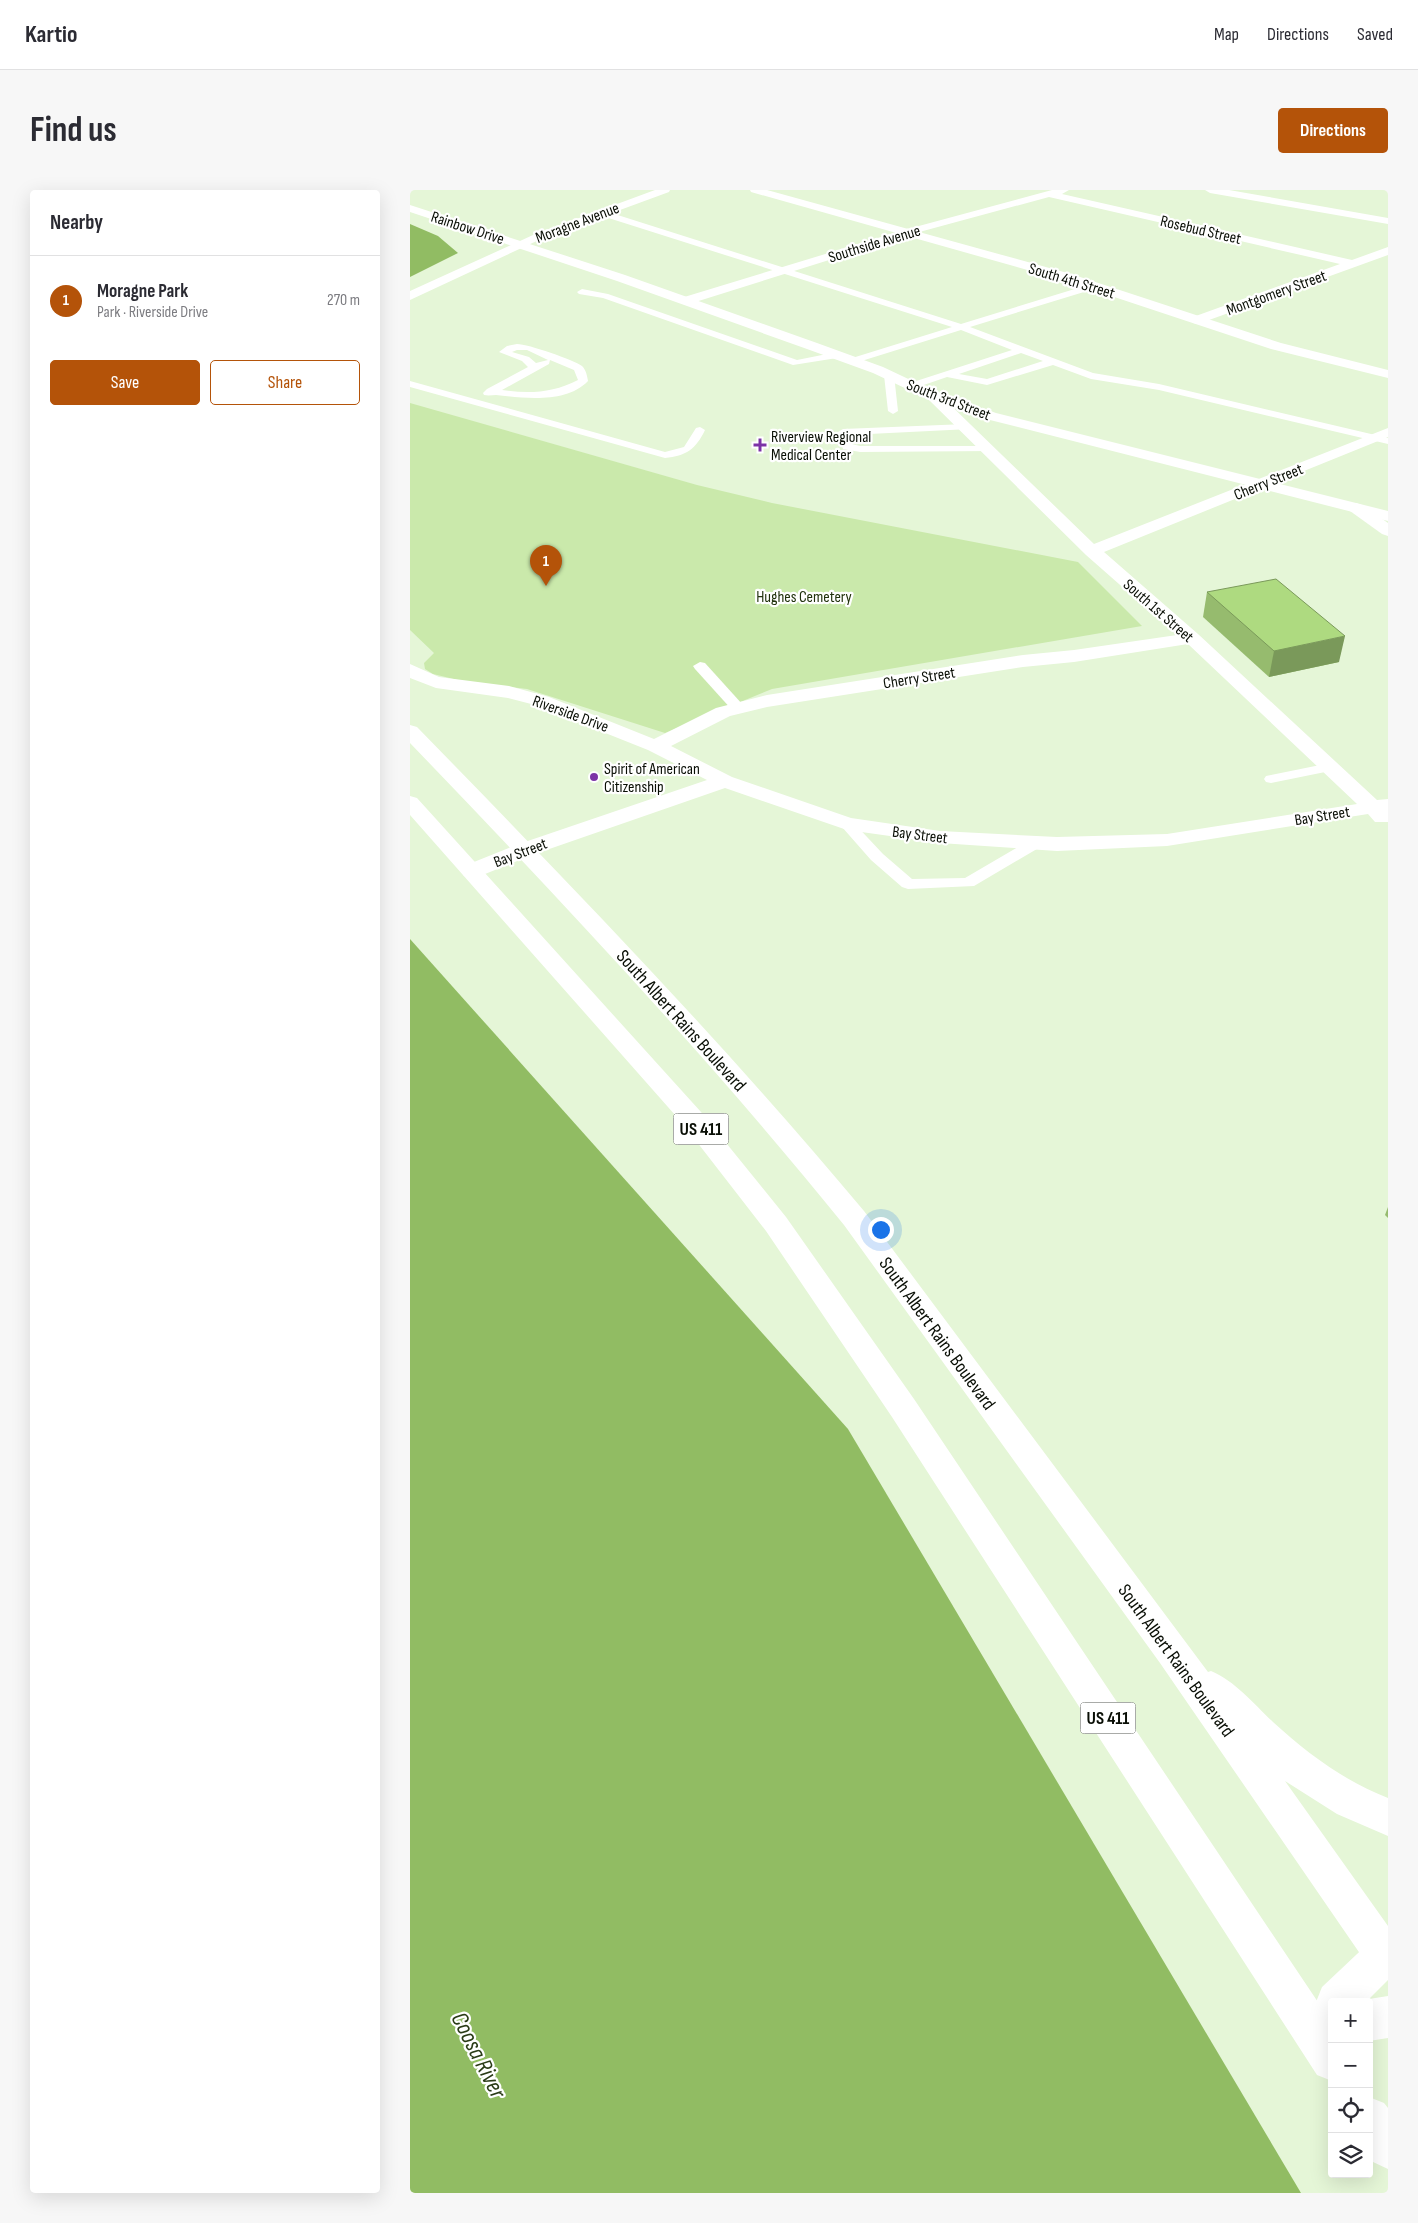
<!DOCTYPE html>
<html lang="en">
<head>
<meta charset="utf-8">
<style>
	body { margin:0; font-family:"Sofia Sans Condensed",sans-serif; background:#f7f7f7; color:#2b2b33 }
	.controls { position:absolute; right:15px; bottom:15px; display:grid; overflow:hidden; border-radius:5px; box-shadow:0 5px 20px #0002 }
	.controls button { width:45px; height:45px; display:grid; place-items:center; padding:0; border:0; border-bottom:1px solid #e1e1e2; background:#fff; color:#2b2b33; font:25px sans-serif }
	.you { position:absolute; left:470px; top:1039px; width:18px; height:18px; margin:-12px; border:4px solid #fff; border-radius:50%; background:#1a73e8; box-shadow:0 0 0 8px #1a73e833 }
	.badge { display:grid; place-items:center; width:32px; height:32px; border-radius:50%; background:#b45309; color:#fff; font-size:16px; font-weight:700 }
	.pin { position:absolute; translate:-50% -41px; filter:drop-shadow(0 1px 2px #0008) }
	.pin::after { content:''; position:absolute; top:26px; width:18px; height:15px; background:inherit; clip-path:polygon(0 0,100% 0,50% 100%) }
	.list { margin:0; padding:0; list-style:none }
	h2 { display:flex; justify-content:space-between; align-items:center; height:65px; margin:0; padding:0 20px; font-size:21px }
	h2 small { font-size:16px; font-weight:400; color:#7c7c81 }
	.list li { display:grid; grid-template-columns:32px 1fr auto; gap:15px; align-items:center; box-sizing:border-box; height:90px; padding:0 20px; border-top:1px solid #e1e1e2 }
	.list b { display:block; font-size:19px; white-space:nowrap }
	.list p { margin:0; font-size:16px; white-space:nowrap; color:#7c7c81 }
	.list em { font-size:16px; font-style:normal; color:#7c7c81 }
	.actions { display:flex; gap:10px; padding:15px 20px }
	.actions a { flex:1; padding:11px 0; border:1px solid #b45309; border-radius:5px; text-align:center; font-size:18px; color:#b45309 }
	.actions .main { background:#b45309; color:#fff }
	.icon { flex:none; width:28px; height:28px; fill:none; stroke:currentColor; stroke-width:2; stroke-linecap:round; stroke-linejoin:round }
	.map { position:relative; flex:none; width:978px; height:2003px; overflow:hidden; border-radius:5px }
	header { display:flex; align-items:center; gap:30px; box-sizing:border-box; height:70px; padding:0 25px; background:#fff; border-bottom:1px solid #e1e1e2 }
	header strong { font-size:24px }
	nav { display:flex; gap:28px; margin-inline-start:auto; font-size:18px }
	.intro { display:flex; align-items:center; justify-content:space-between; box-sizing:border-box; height:120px; padding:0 30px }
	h1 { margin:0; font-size:35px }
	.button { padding:12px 22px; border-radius:5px; background:#b45309; color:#fff; font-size:18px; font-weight:700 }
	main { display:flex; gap:30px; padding:0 30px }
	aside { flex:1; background:#fff; border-radius:5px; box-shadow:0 5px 20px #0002 }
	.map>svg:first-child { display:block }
</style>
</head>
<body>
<header>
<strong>Kartio</strong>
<nav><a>Map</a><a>Directions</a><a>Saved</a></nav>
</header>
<div class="intro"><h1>Find us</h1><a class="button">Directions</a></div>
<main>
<aside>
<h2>Nearby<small></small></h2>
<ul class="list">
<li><span class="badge">1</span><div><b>Moragne Park</b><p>Park · Riverside Drive</p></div><em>270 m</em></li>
</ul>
<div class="actions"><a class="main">Save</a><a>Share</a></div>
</aside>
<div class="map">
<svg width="978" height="2003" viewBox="0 0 978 2003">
	<rect width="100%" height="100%" fill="#e5f6d7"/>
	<path fill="#cae9ab" d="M0 213 287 295 362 313 668 372 732 436 362 499 255 543 117 499 56 492 23 484 15 479 14 473 24 463 0 440Z"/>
	<g fill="#91bc63">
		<path d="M0 34 28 46 48 63 0 87Z"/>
		<path d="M0 749 438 1239 891 2003H0Z"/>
	</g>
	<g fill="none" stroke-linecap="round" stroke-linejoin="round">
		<g fill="#fff" fill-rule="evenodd">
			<path d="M189 21H195L551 134 681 94H687V98L560 137 683 183 749 194 978 248V254L749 200 681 189 643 175 577 195 537 187 505 198H497V194L602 160 551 140 445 173H439V169L542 137 189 25ZM611 163 633 171 577 189 549 184Z"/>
			<path d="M172 99 198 104 387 170 427 162 432 165 427 168 383 175 193 108 169 104 167 102Z"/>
			<path d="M107 154C118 154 164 170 172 176 176 180 177 185 178 191 156 214 114 208 86 205 82 205 79 206 74 205L73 203 77 199 118 177 112 171 89 162 97 156ZM107 160H117L138 170 126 173 119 167 102 162ZM140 170 164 180 168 190C143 203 119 204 92 200L139 174Z"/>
			<path d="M479 182 484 185 488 221 483 224 478 221 474 185Z"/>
			<path d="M0 191 255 262 274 257 286 238 290 237 295 240C286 259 276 266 255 268L0 197Z"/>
			<path d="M556 234 560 235 561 237 560 239 439 245 442 254 450 256H578L582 257 583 259 582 261 450 262 433 259 428 242 433 239Z"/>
			<path d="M290 472 295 473 333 515 335 518 333 521H323L285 479 283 476Z"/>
			<path d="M920 573 925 574 927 577 925 580 861 593 856 592 854 589 856 586 861 585Z"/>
			<path d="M437 629 442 631 473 664 502 689 555 688 620 650H632L634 653 632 656 564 696 498 699 492 697 461 670 432 637 429 634 432 631Z"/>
		</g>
		<g fill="#fff" fill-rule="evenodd">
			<path d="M245 0H260L259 2 131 49 0 110V101L123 45Z"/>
			<path d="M642 0H659L652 4 942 70 978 57V65L788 134 783 133 782 130 783 127 930 74 639 7 502 44 279 114 275 115 269 111 271 108 494 40Z"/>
			<path d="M795 0H819L978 28V34L800 3Z"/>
			<path d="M523 202 528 203 684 354 978 238V247L694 362 788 444 967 610 978 609V632H965L958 624 757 656 647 661 530 653 437 640 315 598 122 665 70 686 62 688 54 686 51 681 54 676 106 655 297 590 238 560 125 515 98 508 26 498 0 488V474L29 487 99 496 139 507 244 549 306 518 357 505 613 465 664 460 767 445 676 365 518 209 516 206ZM778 454 947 614 757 644 647 647 530 641 441 628 322 587 261 556 320 526 357 517 613 477 664 472Z"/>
			<path d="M946 313 952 315 978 333V346L972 344 940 321 938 318 940 315Z"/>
		</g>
		<g fill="#fff" fill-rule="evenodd">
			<path d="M340 0H357L661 84 871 153 978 180V188L861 159 653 90 341 2Z"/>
			<path d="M978 1742V1790L959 1809 978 1806V1848L959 1851V1812H922V1830L912 1827 906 1812 912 1797 964 1748Z"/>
		</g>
		<path fill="#fff" fill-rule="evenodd" d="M0 15 215 85 407 153 473 177 528 203 586 223 978 321V331L576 229 518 209 463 183 397 159 207 91 0 22Z"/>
		<g fill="#fff" fill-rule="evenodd">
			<path d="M0 535 7 537C160 694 313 852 454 1021L798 1482 801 1481C825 1491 844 1514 863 1532 897 1563 934 1591 978 1608V1646L927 1624 875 1591 978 1736V1790L964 1784 750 1473 434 1035C298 867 150 709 0 553Z"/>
			<path d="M0 606 7 608 291 922 376 1027 504 1209 922 1833V1891L907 1885 482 1227 356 1041 273 934 0 625Z"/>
			<path d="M959 1907 974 1913 978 1918V1979L963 1972 959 1967Z"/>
		</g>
	</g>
	<g fill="#96bb6e">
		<path d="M797 402 929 472 859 487 793 427Z"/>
		<path d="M978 1017V1028L975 1025Z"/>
	</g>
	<path fill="#7a995a" d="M935 446 929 472 859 487 864 461Z"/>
	<path fill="#aeda80" stroke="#7a995a" d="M866 389 935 446 864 461 797 402Z"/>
	<g fill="#7c34a6" stroke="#fff" stroke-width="2">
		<path d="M347.5 247.5h5v5h5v5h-5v5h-5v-5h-5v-5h5z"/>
		<circle cx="184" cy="587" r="5"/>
	</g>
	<g text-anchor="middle" stroke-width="4.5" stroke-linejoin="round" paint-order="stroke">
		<g font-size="16" fill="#090e05" stroke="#fff">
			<text transform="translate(167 32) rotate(-21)" y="6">Moragne Avenue</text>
			<text transform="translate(58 37) rotate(18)" y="6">Rainbow Drive</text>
			<text transform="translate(791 39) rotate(13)" y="6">Rosebud Street</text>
			<text transform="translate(464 53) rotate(-17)" y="6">Southside Avenue</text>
			<text transform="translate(662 90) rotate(17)" y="6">South 4th Street</text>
			<text transform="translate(866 102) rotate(-20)" y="6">Montgomery Street</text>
			<text transform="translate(539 209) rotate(21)" y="6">South 3rd Street</text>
			<text transform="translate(858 291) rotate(-22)" y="6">Cherry Street</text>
			<text transform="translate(749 420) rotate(41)" y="6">South 1st Street</text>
			<text transform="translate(509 487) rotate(-9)" y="6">Cherry Street</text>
			<text transform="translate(161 523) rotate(20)" y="6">Riverside Drive</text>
			<text transform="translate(912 625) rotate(-9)" y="6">Bay Street</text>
			<text transform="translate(510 644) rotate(7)" y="6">Bay Street</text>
			<text transform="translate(110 662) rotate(-21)" y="6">Bay Street</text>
		</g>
		<g font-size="16" fill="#090e05" stroke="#fff" text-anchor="start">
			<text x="361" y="252">Riverview Regional<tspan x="361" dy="18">Medical Center</tspan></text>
			<text x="194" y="584">Spirit of American<tspan x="194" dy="18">Citizenship</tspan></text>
		</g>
		<g font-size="16" fill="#20310c" stroke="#fff">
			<text x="394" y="412">Hughes Cemetery</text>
		</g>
		<g fill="#fff" stroke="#535650" stroke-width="1">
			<rect x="263.5" y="923.5" width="55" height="31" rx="4"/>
			<rect x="670.5" y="1512.5" width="55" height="31" rx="4"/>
		</g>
		<g font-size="18" font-weight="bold" fill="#090e05">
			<text x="291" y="945">US 411</text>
			<text x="698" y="1534">US 411</text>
		</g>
		<g font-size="19" fill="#090e05" stroke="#fff">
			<text transform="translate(272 830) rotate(48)" y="7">South Albert Rains Boulevard</text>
			<text transform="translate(528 1143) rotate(54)" y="7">South Albert Rains Boulevard</text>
			<text transform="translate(767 1470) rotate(54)" y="7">South Albert Rains Boulevard</text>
		</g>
		<g font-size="24" font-style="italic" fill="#2a3c17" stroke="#fff">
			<text transform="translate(69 1865) rotate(63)" y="8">Coosa River</text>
		</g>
	</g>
</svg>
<div class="controls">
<button>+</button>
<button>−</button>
<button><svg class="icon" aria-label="locate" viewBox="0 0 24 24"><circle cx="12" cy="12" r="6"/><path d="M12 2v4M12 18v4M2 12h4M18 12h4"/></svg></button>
<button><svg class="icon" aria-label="layers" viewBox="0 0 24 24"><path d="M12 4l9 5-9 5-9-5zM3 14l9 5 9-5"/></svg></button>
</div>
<div class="you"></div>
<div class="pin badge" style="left:136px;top:396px">1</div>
</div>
</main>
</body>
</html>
